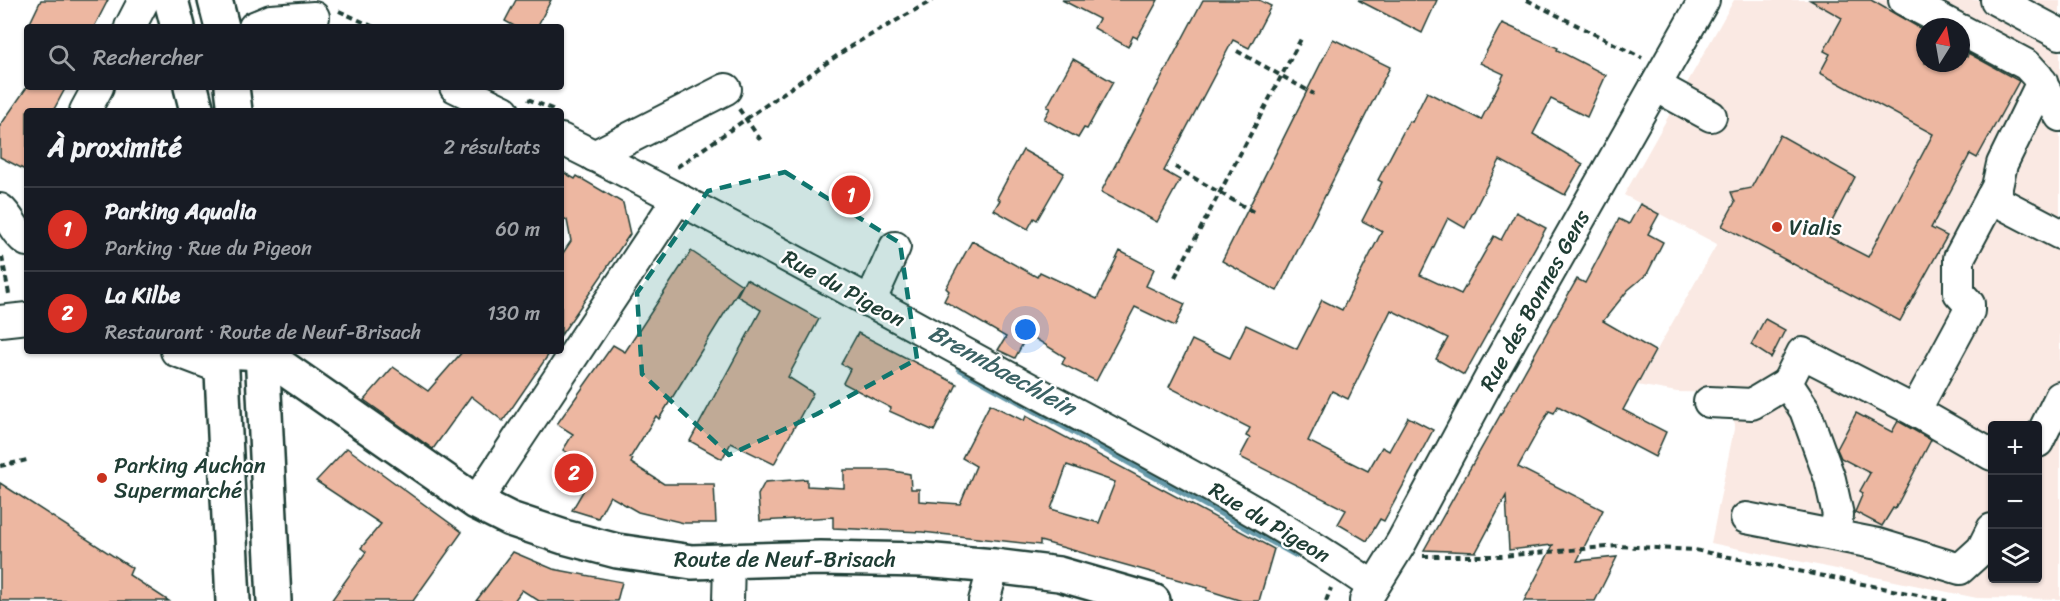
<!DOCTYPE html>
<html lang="fr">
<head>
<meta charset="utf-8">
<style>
	body { margin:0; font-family:Sriracha,sans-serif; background:#20242c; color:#f1f3f6 }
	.controls { position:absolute; right:18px; bottom:18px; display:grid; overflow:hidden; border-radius:6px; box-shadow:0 2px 4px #0004 }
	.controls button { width:54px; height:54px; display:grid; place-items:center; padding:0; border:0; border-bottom:2px solid #363941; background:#171b24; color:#f1f3f6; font:30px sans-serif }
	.compass { position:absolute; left:1916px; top:18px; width:54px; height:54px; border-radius:50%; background:#171b24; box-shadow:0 2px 4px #0004; rotate:11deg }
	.you { position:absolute; left:1026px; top:330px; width:21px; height:21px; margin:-15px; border:4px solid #fff; border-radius:50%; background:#1a73e8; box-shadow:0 0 0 9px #1a73e833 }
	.badge { display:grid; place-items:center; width:39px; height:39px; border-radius:50%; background:#d93025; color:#fff; font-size:20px; font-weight:700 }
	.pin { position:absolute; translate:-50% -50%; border:3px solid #fff; box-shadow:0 2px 6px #0006 }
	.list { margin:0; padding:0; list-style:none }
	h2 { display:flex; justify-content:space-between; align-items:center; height:78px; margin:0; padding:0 24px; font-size:26px }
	h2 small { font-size:20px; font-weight:400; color:#9ea1a6 }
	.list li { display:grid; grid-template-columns:39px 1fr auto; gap:18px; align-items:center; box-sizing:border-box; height:84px; padding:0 24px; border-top:2px solid #363941 }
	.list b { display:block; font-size:22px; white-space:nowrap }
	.list p { margin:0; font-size:20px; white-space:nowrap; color:#9ea1a6 }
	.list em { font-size:20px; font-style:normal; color:#9ea1a6 }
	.icon { flex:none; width:33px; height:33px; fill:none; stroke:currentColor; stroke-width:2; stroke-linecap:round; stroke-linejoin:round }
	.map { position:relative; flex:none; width:2060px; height:601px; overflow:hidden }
	.search { position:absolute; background:#171b24; box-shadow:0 2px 4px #0004; left:24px; top:24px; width:540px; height:66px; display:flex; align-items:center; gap:15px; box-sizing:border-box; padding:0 21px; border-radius:6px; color:#9ea1a6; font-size:22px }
	.panel { position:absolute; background:#171b24; box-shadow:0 2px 4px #0004; left:24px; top:108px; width:540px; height:246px; border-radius:6px }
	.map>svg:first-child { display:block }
</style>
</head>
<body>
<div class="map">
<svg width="2060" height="601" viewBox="0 0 2060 601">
	<rect width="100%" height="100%" fill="#fff"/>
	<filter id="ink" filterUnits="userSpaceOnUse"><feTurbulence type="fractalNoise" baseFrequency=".0167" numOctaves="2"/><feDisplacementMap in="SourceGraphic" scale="12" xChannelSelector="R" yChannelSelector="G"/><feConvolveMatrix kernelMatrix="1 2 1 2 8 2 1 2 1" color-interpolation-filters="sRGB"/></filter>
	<g filter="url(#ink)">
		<path fill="#fae9e3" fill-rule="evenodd" d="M1734 0H2060V599L1977 598 1711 543 1735 424 1724 393 1677 392 1637 385 1717 244 1624 195ZM1925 27H1961V63H1925ZM1992 426H2038V578H1992Z"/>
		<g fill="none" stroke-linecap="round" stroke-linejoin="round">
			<path stroke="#6699a9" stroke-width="8" d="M960 368 1296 554"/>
		</g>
		<g fill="#edb7a1" stroke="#1f3d34" stroke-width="1.5" fill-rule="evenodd">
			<path d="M41 0H108L94 27H28Z"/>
			<path d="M516 0H551L537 27H516L505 21Z"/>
			<path d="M1062 0H1158L1137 38 1133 36 1128 47 1094 28 1099 19Z"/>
			<path d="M1203 0H1259L1271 6 1249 48 1233 40 1164 171 1180 180 1157 222 1101 192Z"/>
			<path d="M1358 0H1437L1422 33Z"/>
			<path d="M1810 0H1871L1925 31V63H1961V54L1967 57 1968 53 2019 81 1977 158 1970 154 1931 228 1947 236 1900 321 1722 226 1735 202 1731 192 1751 188 1780 135 1855 177 1825 235 1868 257 1933 134 1820 73 1830 54 1824 51 1842 18Z"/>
			<path d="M1502 23 1558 48 1557 50 1606 75 1587 117 1551 99 1533 134 1583 164 1565 195 1500 160 1465 228 1448 218 1420 275 1461 294 1494 236 1501 240 1516 212 1546 228 1464 375 1436 359 1448 338 1391 310 1348 399 1332 391 1308 441 1368 471 1382 447 1389 451 1408 417 1433 430 1384 521 1380 519 1367 541 1338 524 1346 510 1240 457 1250 438 1246 436 1250 428 1169 387 1192 340 1230 358 1246 325 1297 349 1322 300 1342 310 1382 231 1362 221 1382 182 1378 180 1409 121 1412 122 1427 92 1481 120 1504 74 1480 63Z"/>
			<path d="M1333 39 1390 67 1277 291 1222 261Z"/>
			<path d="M1073 59 1113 82 1087 129 1084 128 1078 138 1044 119 1050 108 1047 107Z"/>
			<path d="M27 87H66L53 111H27V171L0 157V126Z"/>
			<path d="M1023 150 1064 173 1037 220 1034 218 1028 229 994 210 1000 200 997 198Z"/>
			<path d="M561 171 575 179 577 176 623 203 630 234 561 335V256L571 241 567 220 561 217Z"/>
			<path d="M1640 204 1659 214 1648 234 1663 242 1647 274 1628 290 1603 321 1655 351 1623 410 1666 432 1655 457 1558 406 1554 413 1549 411 1518 467 1603 510 1577 561 1617 557 1595 601H1524L1553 545 1509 550 1506 496 1476 552 1424 550 1577 279 1585 283 1619 219 1629 224Z"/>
			<path d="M972 241 1037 277 1040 272 1097 299 1120 251 1154 269 1146 286 1185 304 1175 326 1135 307 1096 381 1062 364 1065 357 1028 334 1015 358 998 350 1006 337 944 301 949 291 946 288Z"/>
			<path d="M691 251 742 285 659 419 656 416 630 458 633 459 631 463 664 484H714L716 523H684L638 512 610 496 598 518 572 510 595 471 563 450 573 434 557 424 613 345 625 352Z"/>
			<path d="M746 279 819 319 788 377 813 393 774 464 731 443 722 459 690 441 761 310 737 296Z"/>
			<path d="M1765 319 1785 330 1771 358 1751 345Z"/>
			<path d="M858 333 957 384 934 431 889 411 891 408 843 383 850 369 841 364Z"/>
			<path d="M463 351H551L503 421 471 396 433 449 364 400 393 367 428 391Z"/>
			<path d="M990 404 1024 421 1026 416 1274 549 1259 601H1242L1207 590 1208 588 1040 541V545L922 532 833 528V517L760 521 758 495 765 482 807 479V486L844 488V470H888L910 474 911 489H919V501L960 504 976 466 962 458ZM1067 465 1115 482 1099 523 1051 509Z"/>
			<path d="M1856 413 1892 432 1898 421 1931 440 1895 509 1893 508 1882 526 1855 512 1863 493 1860 491 1870 473 1841 458 1837 449Z"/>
			<path d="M347 448 462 532 413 601H331L366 552 361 548 381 524 316 481Z"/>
			<path d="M0 483 132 568 129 575 169 601H0Z"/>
			<path d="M513 552 553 569 622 582 617 601H539L522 590 514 601H476Z"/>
		</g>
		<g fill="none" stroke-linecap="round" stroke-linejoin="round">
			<defs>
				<g id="minor">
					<path d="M1904 0 1955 27"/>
					<path d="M1996 0 2060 34"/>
					<path d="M130 27 144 0"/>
					<path d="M254 27 271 20 314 17"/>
					<path d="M1961 30 2027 65 2038 77 2060 116"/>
					<path d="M1656 86 1711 116"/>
					<path d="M455 87 504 111"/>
					<path d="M85 111 98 87"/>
					<path d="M561 139C714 215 863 298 1014 380 1135 446 1259 508 1373 586"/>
					<path d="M594 156 726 89"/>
					<path d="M1991 198 2060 234"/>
					<path d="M0 209C11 218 15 234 27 241"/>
					<path d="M870 302 895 247"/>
					<path d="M0 321 27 318"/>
					<path d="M176 351 221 368"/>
					<path d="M1709 402 1752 404 1787 383"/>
					<path d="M1915 411 1969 311V304L1959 293V258L1997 187 2002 164 2042 82"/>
					<path d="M2038 442 2060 397"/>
					<path d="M476 502 678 198"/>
					<path d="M1746 518 1878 544 1960 569 1982 549 1992 529"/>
					<path d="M1834 535 1838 515 1830 479 1805 410 1787 383 1802 353 1915 411 1992 455"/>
					<path d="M728 601 729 561"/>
					<path d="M984 601 994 566"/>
					<path d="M1365 601 1401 543 1492 374 1704 0"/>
				</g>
				<g id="major">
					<path d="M171 0 178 27"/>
					<path d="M215 0 222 27"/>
					<path d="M191 87 197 111"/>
					<path d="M232 87 235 111"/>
					<path d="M221 351 233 601"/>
					<path d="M224 351 262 353 476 502 510 519 564 537 617 551 692 562 820 558 923 560 994 566 1059 574 1153 601"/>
					<path d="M262 351 274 601"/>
				</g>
			</defs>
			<use href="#minor" stroke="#1f3d34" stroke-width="34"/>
			<use href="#major" stroke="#1f3d34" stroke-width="38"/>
			<g stroke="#1f3d34" stroke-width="4" stroke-dasharray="6 4.5" stroke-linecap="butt">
				<path d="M1527 0 1642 58"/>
				<path d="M339 11 374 27"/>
				<path d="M1237 51 1314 94"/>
				<path d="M528 99 557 111"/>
				<path d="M739 109 762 142"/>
				<path d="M677 167 851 46 933 0"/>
				<path d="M1175 167 1257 214"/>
				<path d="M2 257 9 294"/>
				<path d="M1175 277 1302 37"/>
				<path d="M0 466 27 460"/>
				<path d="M1423 556H1501L1618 546 1695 550 1947 601"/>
				<path d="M1326 601 1331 588"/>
			</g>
			<use href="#minor" stroke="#fff" stroke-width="30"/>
			<use href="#major" stroke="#fff" stroke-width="33"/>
		</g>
	</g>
	<path fill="#0f766e" fill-opacity="0.2" stroke="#0f766e" stroke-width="4.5" stroke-dasharray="12 8" stroke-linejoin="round" d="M785 172 900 243 917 359 817 414 729 455 642 374 637 293 708 191Z"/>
	<g fill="#c8321e" stroke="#fff" stroke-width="2">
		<circle cx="1777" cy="227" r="6"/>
		<circle cx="102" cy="478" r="6"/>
	</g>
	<g text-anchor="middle" stroke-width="4.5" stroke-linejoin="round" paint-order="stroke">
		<g font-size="22" fill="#1f3d34" stroke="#fff" text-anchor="start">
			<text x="1789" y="235">Vialis</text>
			<text x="114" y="473">Parking Auchan<tspan x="114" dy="25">Supermarché</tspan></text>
		</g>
		<g font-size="22" fill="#1f3d34" stroke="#fff">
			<text transform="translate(844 288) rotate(29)" y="8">Rue du Pigeon</text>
			<text transform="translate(1534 300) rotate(-61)" y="8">Rue des Bonnes Gens</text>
			<text transform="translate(1270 522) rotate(31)" y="8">Rue du Pigeon</text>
			<text x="785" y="567">Route de Neuf-Brisach</text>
		</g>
		<g font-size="24" font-style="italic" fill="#3c6365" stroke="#fff">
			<text transform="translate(1002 370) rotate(29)" y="8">Brennbaechlein</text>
		</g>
	</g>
</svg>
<div class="controls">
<button>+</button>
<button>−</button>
<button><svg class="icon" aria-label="layers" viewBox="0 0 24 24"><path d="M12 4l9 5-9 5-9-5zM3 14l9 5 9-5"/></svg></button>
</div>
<svg class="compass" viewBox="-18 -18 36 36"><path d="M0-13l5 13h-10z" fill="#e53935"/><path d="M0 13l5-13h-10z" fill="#9ea1a6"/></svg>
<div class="you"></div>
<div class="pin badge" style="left:851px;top:195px">1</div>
<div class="pin badge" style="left:574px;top:473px">2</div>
<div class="search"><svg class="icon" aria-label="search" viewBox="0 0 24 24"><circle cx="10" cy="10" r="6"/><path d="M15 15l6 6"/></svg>Rechercher</div>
<section class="panel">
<h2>À proximité<small>2 résultats</small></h2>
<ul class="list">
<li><span class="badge">1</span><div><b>Parking Aqualia</b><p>Parking · Rue du Pigeon</p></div><em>60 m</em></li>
<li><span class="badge">2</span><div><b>La Kilbe</b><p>Restaurant · Route de Neuf-Brisach</p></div><em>130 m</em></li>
</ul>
</section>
</div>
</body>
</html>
